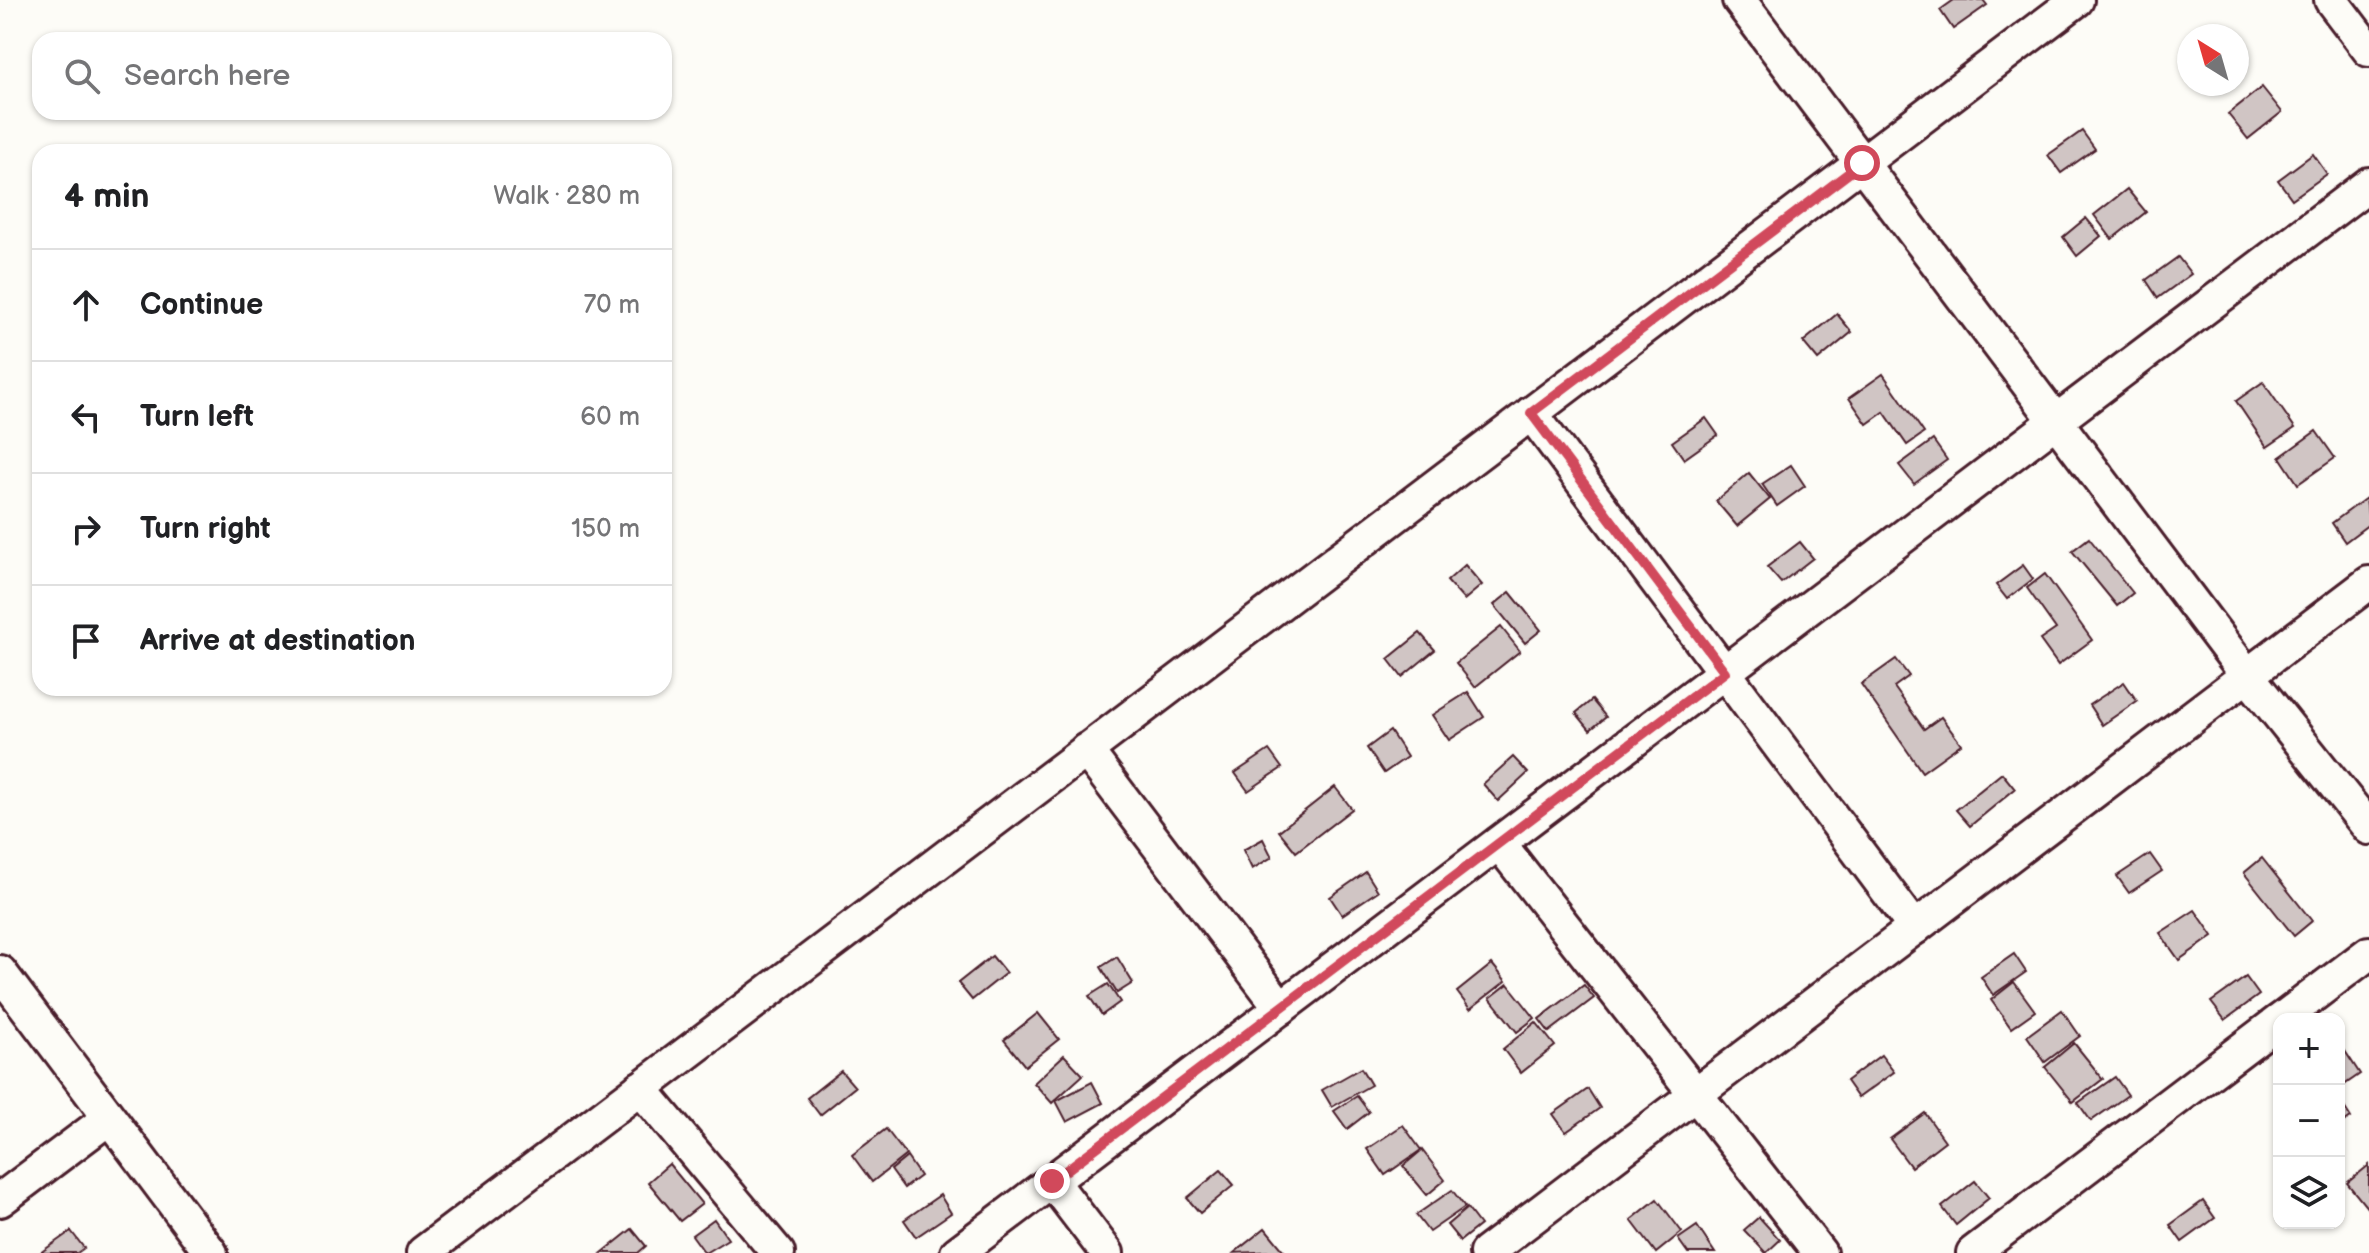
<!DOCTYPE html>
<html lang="en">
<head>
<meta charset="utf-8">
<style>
	body { margin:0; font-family:"Balsamiq Sans",sans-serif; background:#f2f2f2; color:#202124 }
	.controls { position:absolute; right:24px; bottom:24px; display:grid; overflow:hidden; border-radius:16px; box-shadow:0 2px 6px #0004 }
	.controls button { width:72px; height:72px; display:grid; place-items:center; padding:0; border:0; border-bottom:2px solid #e0e0e0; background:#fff; color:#202124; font:40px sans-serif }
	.compass { position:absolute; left:2177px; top:24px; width:72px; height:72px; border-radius:50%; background:#fff; box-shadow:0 2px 6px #0004; rotate:323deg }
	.stop { position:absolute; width:24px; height:24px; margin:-18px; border:6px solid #d1495b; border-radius:50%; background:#fff }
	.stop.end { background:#d1495b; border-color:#fff; box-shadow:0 2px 8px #0008 }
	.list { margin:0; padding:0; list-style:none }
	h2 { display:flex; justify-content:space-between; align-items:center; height:104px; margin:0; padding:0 32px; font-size:34px }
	h2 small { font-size:26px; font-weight:400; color:#757577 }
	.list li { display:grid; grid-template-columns:52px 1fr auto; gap:24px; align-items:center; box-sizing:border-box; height:112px; padding:0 32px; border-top:2px solid #e0e0e0 }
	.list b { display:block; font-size:30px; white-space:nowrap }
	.list em { font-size:26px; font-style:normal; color:#757577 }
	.icon { flex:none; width:44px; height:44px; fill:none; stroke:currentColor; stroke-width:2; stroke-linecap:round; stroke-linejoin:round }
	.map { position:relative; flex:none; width:2369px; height:1253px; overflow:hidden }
	.search { position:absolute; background:#fff; box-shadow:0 2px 6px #0004; left:32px; top:32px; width:640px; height:88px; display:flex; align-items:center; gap:20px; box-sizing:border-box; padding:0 28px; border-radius:24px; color:#757577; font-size:30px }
	.panel { position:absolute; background:#fff; box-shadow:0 2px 6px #0004; left:32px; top:144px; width:640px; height:552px; border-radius:24px }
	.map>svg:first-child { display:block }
</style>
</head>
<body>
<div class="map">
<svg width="2369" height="1253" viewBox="0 0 2369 1253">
	<rect width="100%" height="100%" fill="#fdfcf7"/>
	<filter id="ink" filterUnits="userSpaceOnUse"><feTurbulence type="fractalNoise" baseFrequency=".0125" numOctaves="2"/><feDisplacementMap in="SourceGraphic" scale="16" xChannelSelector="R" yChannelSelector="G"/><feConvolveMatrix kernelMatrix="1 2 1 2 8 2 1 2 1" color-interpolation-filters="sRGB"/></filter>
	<g filter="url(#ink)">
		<g fill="#d0c5c4" stroke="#4a1f2b" stroke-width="2">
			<path d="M1954 0H1983L1987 5 1953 29 1940 10Z"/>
			<path d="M2262 87 2282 112 2248 139 2228 114Z"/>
			<path d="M2082 131 2095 149 2061 173 2048 155Z"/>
			<path d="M2313 154 2327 174 2292 199 2278 180Z"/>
			<path d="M2127 189 2146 212 2112 239 2094 215Z"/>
			<path d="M2086 218 2101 236 2077 256 2063 237Z"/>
			<path d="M2178 257 2191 274 2158 298 2146 280Z"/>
			<path d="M1837 314 1852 332 1818 360 1803 342Z"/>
			<path d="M1883 374 1924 433 1907 445 1884 412 1867 424 1849 398Z"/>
			<path d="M2263 382 2295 428 2267 447 2236 401Z"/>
			<path d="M1706 418 1718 435 1684 459 1672 442Z"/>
			<path d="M2316 431 2335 458 2298 484 2280 457Z"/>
			<path d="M1933 440 1947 460 1914 484 1899 465Z"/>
			<path d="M1791 465 1805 486 1777 506 1762 484Z"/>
			<path d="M1749 473 1770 499 1737 526 1716 501Z"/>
			<path d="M2366 498 2369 524 2345 542 2332 523Z"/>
			<path d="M2089 538 2133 593 2117 606 2072 551Z"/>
			<path d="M1800 542 1813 558 1781 583 1767 567Z"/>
			<path d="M1465 565 1482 585 1464 600 1447 581Z"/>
			<path d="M2023 565 2033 579 2007 599 1996 585Z"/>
			<path d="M2045 574 2092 640 2058 665 2040 640 2056 629 2027 588Z"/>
			<path d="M1510 592 1541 630 1525 643 1494 605Z"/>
			<path d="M1501 627 1520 651 1475 687 1456 663Z"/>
			<path d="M1420 633 1435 650 1402 677 1388 659Z"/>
			<path d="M1896 659 1909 676 1894 687 1924 729 1941 717 1961 744 1922 772 1861 684Z"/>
			<path d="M2124 682 2137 701 2102 725 2089 705Z"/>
			<path d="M1468 692 1484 717 1449 740 1432 715Z"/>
			<path d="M1592 700 1606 717 1590 730 1576 713Z"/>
			<path d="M1390 731 1407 757 1384 773 1367 748Z"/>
			<path d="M1269 750 1282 768 1248 791 1235 773Z"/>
			<path d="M1513 757 1528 773 1498 801 1483 784Z"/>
			<path d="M2002 773 2015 789 1970 826 1956 810Z"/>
			<path d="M1335 787 1352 809 1296 852 1279 831Z"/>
			<path d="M1263 839 1272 857 1252 869 1243 850Z"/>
			<path d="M2150 854 2162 871 2129 893 2117 876Z"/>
			<path d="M2262 858 2312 921 2294 936 2244 873Z"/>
			<path d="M1366 872 1378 891 1342 915 1330 897Z"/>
			<path d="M2195 910 2213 936 2179 960 2160 933Z"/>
			<path d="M2014 954 2026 972 1993 995 1981 977Z"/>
			<path d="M992 956 1006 973 972 1000 958 983Z"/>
			<path d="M1117 957 1133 983 1117 993 1101 967Z"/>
			<path d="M1492 964 1506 981 1470 1009 1457 992Z"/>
			<path d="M2246 977 2259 995 2225 1020 2211 1002Z"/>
			<path d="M2014 982 2035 1011 2011 1028 1991 1000Z"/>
			<path d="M1108 984 1120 1002 1102 1015 1089 996Z"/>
			<path d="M1508 984 1535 1018 1517 1032 1490 998Z"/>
			<path d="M1584 985 1594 998 1549 1032 1539 1019Z"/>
			<path d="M2062 1010 2080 1036 2045 1062 2027 1036Z"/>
			<path d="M1038 1013 1059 1039 1025 1066 1004 1040Z"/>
			<path d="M1536 1022 1555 1046 1521 1073 1503 1049Z"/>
			<path d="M2074 1043 2103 1079 2073 1102 2045 1067Z"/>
			<path d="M2345 1051 2360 1074 2344 1085 2339 1077V1055Z"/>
			<path d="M1064 1055 1083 1075 1052 1103 1034 1083Z"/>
			<path d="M1881 1055 1894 1072 1858 1098 1846 1081Z"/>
			<path d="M1361 1068 1371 1085 1332 1107 1322 1090Z"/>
			<path d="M841 1071 855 1087 820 1115 807 1098Z"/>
			<path d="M2115 1077 2128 1095 2091 1121 2078 1103Z"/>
			<path d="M1092 1082 1103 1103 1067 1122 1056 1101Z"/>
			<path d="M1588 1089 1600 1108 1566 1132 1553 1114Z"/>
			<path d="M1357 1096 1369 1112 1347 1129 1334 1111Z"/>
			<path d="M2339 1099 2351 1118 2339 1126Z"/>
			<path d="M1925 1113 1945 1141 1911 1167 1890 1139Z"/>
			<path d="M1403 1125 1421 1150 1385 1175 1367 1149Z"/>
			<path d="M886 1129 906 1155 872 1182 852 1155Z"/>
			<path d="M1422 1150 1445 1180 1427 1195 1403 1166Z"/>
			<path d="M907 1157 920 1176 904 1188 891 1170Z"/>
			<path d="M669 1164 702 1204 680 1221 648 1182Z"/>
			<path d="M2369 1165V1209H2368L2347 1183Z"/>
			<path d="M1221 1170 1234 1185 1200 1213 1187 1198Z"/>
			<path d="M1975 1181 1989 1198 1956 1225 1942 1207Z"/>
			<path d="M1452 1190 1465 1207 1429 1232 1416 1215Z"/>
			<path d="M940 1195 951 1213 916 1237 904 1220Z"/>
			<path d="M1657 1199 1682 1232 1656 1253 1631 1220Z"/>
			<path d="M2203 1201 2215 1218 2182 1242 2170 1225Z"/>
			<path d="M1467 1208 1480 1225 1460 1241 1447 1225Z"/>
			<path d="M1759 1217 1780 1240 1766 1253 1744 1230Z"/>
			<path d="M714 1219 728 1239 705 1253 692 1235Z"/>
			<path d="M1697 1226 1715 1253H1688L1678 1239Z"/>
			<path d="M1265 1228 1284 1251 1234 1253Z"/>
			<path d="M632 1229 646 1246 638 1253H602Z"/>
			<path d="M71 1231 84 1248 77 1253H40Z"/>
		</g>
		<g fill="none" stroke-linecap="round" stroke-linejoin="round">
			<defs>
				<g id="minor">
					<path d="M1739 0 2247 675 2369 828"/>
					<path d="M2331 0 2369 50"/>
					<path d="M1531 413 1915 928"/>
					<path d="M1086 750 1281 1008"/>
					<path d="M1499 843 1820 1253"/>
					<path d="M0 972 211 1253"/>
					<path d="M2282 1019 2369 953"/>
					<path d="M640 1088 778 1253"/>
					<path d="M1052 1181 1107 1253"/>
					<path d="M0 1200 109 1118"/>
					<path d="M423 1253 2077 0"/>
					<path d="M957 1253 2369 184"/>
					<path d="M1486 1253 2369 583"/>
					<path d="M1973 1253 2279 1021"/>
				</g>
			</defs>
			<use href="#minor" stroke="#4a1f2b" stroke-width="38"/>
			<use href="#minor" stroke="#fdfcf7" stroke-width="32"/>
		</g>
	</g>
	<g fill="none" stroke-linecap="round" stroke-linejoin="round" filter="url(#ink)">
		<path stroke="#d1495b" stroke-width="10" d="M1052 1181 1725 672 1531 413 1862 163"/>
	</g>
</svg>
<div class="controls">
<button>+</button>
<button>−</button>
<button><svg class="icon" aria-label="layers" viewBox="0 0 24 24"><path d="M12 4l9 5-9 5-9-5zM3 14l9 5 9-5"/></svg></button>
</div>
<svg class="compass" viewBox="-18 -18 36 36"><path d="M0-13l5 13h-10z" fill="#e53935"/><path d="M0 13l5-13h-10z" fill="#757577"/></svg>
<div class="stop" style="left:1862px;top:163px"></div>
<div class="stop end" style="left:1052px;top:1181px"></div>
<div class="search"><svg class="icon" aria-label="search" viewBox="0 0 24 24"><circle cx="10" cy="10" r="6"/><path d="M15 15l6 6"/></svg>Search here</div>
<section class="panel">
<h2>4 min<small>Walk · 280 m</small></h2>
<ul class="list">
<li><svg class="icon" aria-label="ahead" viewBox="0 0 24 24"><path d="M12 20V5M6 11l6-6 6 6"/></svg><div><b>Continue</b></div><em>70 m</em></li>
<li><svg class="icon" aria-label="left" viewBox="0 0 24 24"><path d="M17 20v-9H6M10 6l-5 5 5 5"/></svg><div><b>Turn left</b></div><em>60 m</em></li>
<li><svg class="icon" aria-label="right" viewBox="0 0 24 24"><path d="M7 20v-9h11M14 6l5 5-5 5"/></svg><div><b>Turn right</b></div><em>150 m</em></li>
<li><svg class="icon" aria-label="arrive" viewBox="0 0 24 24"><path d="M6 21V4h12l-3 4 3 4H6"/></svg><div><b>Arrive at destination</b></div></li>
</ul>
</section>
</div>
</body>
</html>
